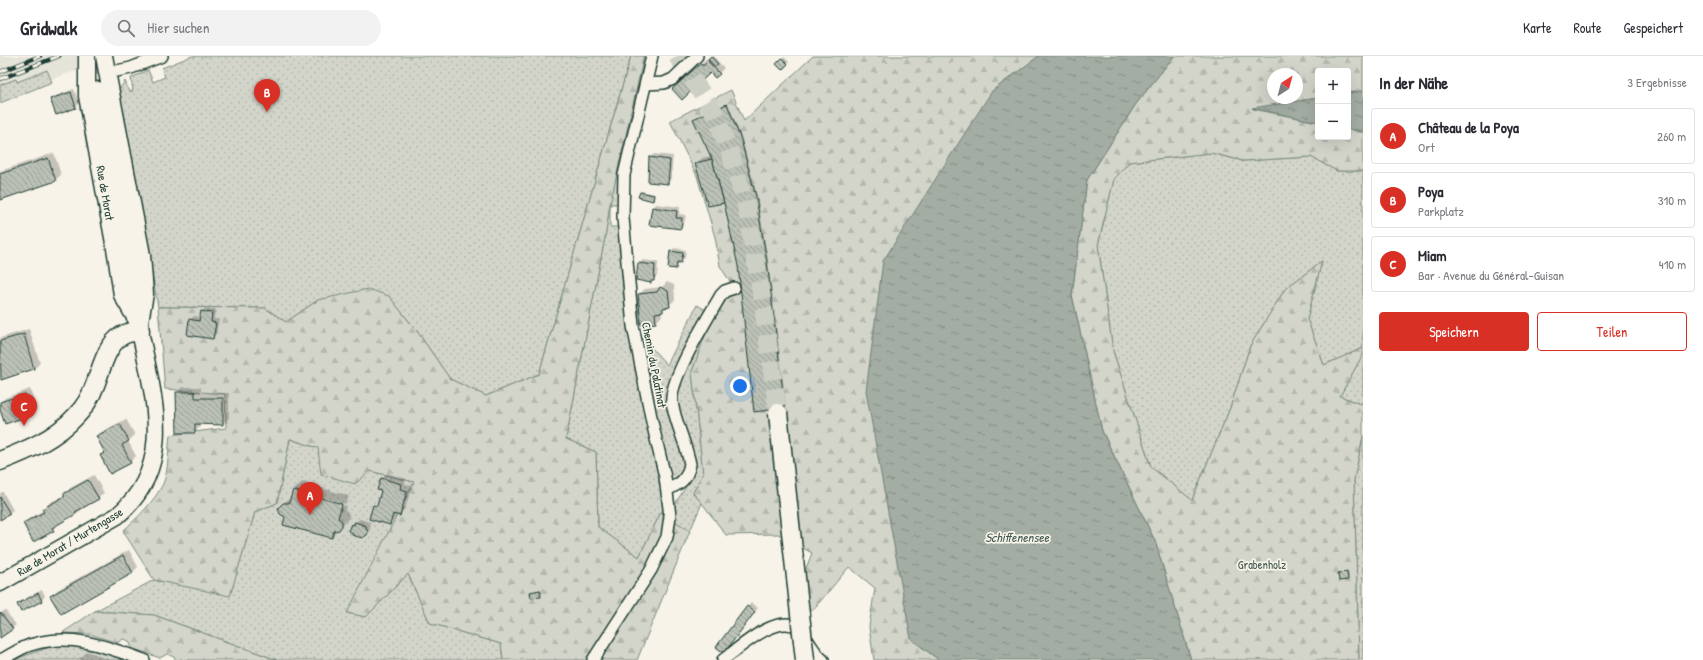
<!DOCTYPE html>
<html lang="de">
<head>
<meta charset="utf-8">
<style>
	body { margin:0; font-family:"Patrick Hand",sans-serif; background:#f2f2f3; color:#2b2b33 }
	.controls { position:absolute; right:12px; top:12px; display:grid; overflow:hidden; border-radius:4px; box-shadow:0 4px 16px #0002 }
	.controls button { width:36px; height:36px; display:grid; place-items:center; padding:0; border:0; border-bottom:1px solid #e1e1e2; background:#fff; color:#2b2b33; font:20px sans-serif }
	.compass { position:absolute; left:1267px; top:12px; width:36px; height:36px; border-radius:50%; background:#fff; box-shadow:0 4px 16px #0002; rotate:36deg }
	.you { position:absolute; left:740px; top:330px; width:14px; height:14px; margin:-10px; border:3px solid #fff; border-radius:50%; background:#1a73e8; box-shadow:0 0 0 6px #1a73e833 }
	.badge { display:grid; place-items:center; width:26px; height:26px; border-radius:50%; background:#d93025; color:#fff; font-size:13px; font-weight:700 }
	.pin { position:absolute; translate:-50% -33px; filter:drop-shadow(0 1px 2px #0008) }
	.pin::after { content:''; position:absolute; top:21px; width:14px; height:12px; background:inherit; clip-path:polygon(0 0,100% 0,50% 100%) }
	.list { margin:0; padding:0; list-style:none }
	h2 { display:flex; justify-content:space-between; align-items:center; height:52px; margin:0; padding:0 16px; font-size:17px }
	h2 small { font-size:13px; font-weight:400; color:#7c7c81 }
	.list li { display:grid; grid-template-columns:26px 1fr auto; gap:12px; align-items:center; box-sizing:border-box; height:56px; margin:0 8px 8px; padding:0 8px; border:1px solid #e1e1e2; border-radius:4px }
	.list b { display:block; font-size:15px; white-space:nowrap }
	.list p { margin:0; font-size:13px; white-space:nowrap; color:#7c7c81 }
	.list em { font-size:13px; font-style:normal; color:#7c7c81 }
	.actions { display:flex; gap:8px; padding:12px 16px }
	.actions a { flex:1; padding:9px 0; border:1px solid #d93025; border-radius:4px; text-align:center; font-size:14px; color:#d93025 }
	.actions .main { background:#d93025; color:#fff }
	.icon { flex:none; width:22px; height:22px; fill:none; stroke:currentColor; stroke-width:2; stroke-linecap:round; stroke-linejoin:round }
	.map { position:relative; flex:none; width:1363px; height:604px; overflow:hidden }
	header { display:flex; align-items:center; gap:24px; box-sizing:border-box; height:56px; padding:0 20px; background:#fff; border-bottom:1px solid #e1e1e2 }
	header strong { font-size:19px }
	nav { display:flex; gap:22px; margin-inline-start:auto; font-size:14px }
	.search { width:280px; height:36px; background:#f2f2f3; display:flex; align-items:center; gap:10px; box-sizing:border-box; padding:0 14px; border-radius:22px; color:#7c7c81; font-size:15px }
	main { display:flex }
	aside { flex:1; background:#fff }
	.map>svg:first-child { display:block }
</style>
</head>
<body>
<header>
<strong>Gridwalk</strong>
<div class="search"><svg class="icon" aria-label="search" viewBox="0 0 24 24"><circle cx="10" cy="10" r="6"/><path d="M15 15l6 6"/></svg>Hier suchen</div>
<nav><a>Karte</a><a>Route</a><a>Gespeichert</a></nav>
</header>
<main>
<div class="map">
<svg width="1363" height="604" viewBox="0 0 1363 604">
	<defs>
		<pattern id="grass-dots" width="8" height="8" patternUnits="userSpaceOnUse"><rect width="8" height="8" fill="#d3d5ca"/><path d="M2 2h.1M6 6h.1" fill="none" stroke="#b5b8ae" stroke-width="1.8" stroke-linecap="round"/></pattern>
		<pattern id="forest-firs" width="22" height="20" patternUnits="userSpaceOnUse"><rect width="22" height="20" fill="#d3d5ca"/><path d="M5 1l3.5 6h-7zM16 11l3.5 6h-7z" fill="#b5b8ae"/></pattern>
		<pattern id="water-ripples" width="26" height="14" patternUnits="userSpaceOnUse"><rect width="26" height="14" fill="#a4ada3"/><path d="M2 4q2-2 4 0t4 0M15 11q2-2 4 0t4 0" fill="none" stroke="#858e86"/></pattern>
		<pattern id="building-back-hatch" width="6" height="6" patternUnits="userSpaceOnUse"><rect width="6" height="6" fill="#bbc1b6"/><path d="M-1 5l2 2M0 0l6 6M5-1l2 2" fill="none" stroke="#979e95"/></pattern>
	</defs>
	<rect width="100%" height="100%" fill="#f7f3e8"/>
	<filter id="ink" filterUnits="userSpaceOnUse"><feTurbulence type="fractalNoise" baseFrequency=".025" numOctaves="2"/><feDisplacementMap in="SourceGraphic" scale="8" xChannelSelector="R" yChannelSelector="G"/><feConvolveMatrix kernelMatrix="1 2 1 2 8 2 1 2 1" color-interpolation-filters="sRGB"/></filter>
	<g filter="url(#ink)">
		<path fill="#e5e4d9" d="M0 0H78L79 14 0 40Z"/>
		<g fill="url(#grass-dots)" stroke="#79897f">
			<path d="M192 0H631L539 318 486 340 450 323 419 278 389 240 318 244 286 266 265 252 158 251 119 34 125 25 129 36 133 35 131 22 148 14 153 26 165 21 162 12Z"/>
			<path d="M644 0H647L620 148H610V171H620L663 425 666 459 661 456 639 501 598 471 596 396 566 383 606 176 610 148Z"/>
			<path d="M47 14 52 26 0 47V29L16 23 17 26Z"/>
			<path d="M1211 97 1243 105 1311 101 1337 115H1363V292L1324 309 1307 263 1322 205 1285 233 1250 290 1230 352 1192 444 1151 411 1113 295 1098 189 1114 123 1129 106Z"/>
			<path d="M697 249 708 255 671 327 685 408 681 420 674 424 669 421 654 360 640 279 667 309Z"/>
			<path d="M708 271 692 316 703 417 693 437 702 447 690 475 673 464 675 448 692 421C687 395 675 357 679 332 681 313 699 289 708 271Z"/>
			<path d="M1363 298V346L1361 348 1340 340Z"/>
			<path d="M1363 380V604H1359L1354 423Z"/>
			<path d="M290 383 318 392 370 415 415 426 348 557 366 561 408 518 430 567 501 588 503 604H277L154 559 95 555 154 524 230 539 255 456 277 447Z"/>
			<path d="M71 590 92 593 125 604H84L79 602 78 604H13L50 591Z"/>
		</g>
		<g fill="url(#forest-firs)" stroke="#79897f" fill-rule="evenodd">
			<path d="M631 0H644L610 148 606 176 566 383 596 396 598 471 639 501 661 456 690 475 637 604H503L501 588 430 567 408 518 366 561 347 557 414 426 370 415 355 428 321 418 318 392 290 383 277 447 255 456 230 540 154 524 123 475C138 461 154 446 163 428 169 414 168 394 170 379L226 372 225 338 165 333 158 251 265 252 286 266 318 244 368 233 389 240 419 278 450 323 486 340 539 318Z"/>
			<path d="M813 0H1039L992 35 911 583 939 604H874L869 571 875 532 849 511 812 555 790 554 812 497 778 478 726 479 702 447 693 437 703 417 692 316 708 271 734 232 720 210 715 181 697 120 670 65 731 34 744 65Z"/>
			<path d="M1174 0H1363V35L1348 37V15H1318V42L1253 53 1318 66V81H1348V73L1363 76V115H1337L1311 101 1243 105 1211 97 1129 106 1114 123 1098 189 1113 295 1151 411 1192 444 1230 352 1250 290 1285 233 1322 205 1307 263 1324 309 1363 292V298L1340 340 1360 348 1363 346V380L1354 423 1359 604H1191L1155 485 1102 375 1072 239 1087 124 1136 48ZM1273 18H1297V42H1273Z"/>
			<path d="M95 555 154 559 277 604H176L174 601 167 598 160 602 132 592 129 585 123 583 117 587 90 578 62 577Z"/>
		</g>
		<g fill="url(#water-ripples)" stroke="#6f8077">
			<path d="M1039 0H1174L1136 48 1087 124 1072 239 1102 375 1155 485 1191 604H939L911 583 866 335 883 205 992 35Z"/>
			<path d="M1363 35V76L1348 73V37Z"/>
			<path d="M1318 42V66L1252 52Z"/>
		</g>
		<g fill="#0003">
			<path d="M713 0 724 12 715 21 710 16 679 28 707 2 709 4Z"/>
			<path d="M784 1 789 6 782 12 778 8Z"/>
			<path d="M74 33 79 47 76 51 56 58 51 44 55 40Z"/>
			<path d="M728 47 742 83 757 139 768 204 786 349 784 351 739 209 725 145 696 108 702 102 711 100 694 63Z"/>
			<path d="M54 97 61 119 55 124 0 143V115Z"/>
			<path d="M654 98 673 100 671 123 667 127 650 102Z"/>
			<path d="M642 135 655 138 654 142 652 144 640 136Z"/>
			<path d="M656 148 680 151 679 158 686 159 684 168 681 172 653 152Z"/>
			<path d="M674 192 686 194 685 202 679 205V209L675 212 671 196Z"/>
			<path d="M643 204 658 206 657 220 650 226H644L639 208Z"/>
			<path d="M667 226 674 229 675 244 661 255 662 260 656 266 639 238 645 233 662 231Z"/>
			<path d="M205 252 215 254 214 263H219L216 278 213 282 190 264 194 260 201 261 202 256Z"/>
			<path d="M29 273 40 307 34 313 1 322 0 318V282Z"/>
			<path d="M183 331H201V337H229V362L223 368 200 367V371L195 376 177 337Z"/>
			<path d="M30 333 37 353 31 358 5 367 0 346 5 342Z"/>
			<path d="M126 363 135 379 128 385 136 400 130 406 101 400 105 395 98 380 103 375Z"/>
			<path d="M387 417 406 423 405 428 412 430 405 453 400 458H397L395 462 390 468 374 450 380 444 383 434 382 423Z"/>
			<path d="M94 419 104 437 76 458 58 467 53 474 24 467 30 462 44 454 49 447 65 439 70 432Z"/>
			<path d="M302 426 349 440 346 448 298 434V436L346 450 345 454 349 458V462L331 481 286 461 284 447 293 439 294 434Z"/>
			<path d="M3 436 13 454 0 463V437Z"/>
			<path d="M360 463 369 466 371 471 366 478 352 468Z"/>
			<path d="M129 494 138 511 133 516 61 556 52 540 57 534Z"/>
			<path d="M1348 515 1349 522 1347 523 1340 518Z"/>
			<path d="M541 533 542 538 540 540 531 536Z"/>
			<path d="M42 534 45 540 42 544 22 555 18 548 22 545Z"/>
			<path d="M751 547 758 552 728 592 717 590Z"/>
			<path d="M5 554 16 569 0 581V558Z"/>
			<path d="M87 595 109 604H79Z"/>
		</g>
		<g fill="url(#building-back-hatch)" stroke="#1f3d34">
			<path d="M711 0 718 8 715 11 708 3Z"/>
			<path d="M782 2 788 8 782 14 776 8Z"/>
			<path d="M708 5 720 18 715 22 710 17 682 44 672 33 701 7 703 10Z"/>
			<path d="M71 36 76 52 56 59 50 43Z"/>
			<path d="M727 48 741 84 756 141 767 206 785 352 754 356 738 210 724 147 712 103 693 63Z"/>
			<path d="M649 101 670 104 668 128 648 126Z"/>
			<path d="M48 102 56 125 0 144V118Z"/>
			<path d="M712 103 724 147 708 150 695 107Z"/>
			<path d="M640 136 654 139 653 145 638 141Z"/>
			<path d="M652 151 677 155 676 162H682L681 173 649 169Z"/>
			<path d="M670 195 683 197 681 207 677 206 676 213 668 212Z"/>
			<path d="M638 207 655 209 654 225H651V227L636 224Z"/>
			<path d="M660 231 668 235 670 251 663 252V256L655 257 656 267 641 269 638 238 657 236Z"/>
			<path d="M201 255 212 257 211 266 216 267 213 283 187 279 189 263 199 265Z"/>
			<path d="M24 278 34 313 1 324 0 285Z"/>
			<path d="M176 336H195V342H223V369L195 368V377H177Z"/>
			<path d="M25 338 31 359 5 368 0 354V346Z"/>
			<path d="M120 368 129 385 122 389 131 407 110 418 100 399 105 397 96 380Z"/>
			<path d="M381 422 401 428 400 433 407 435 400 460 393 458 390 469 369 463 373 449 377 450 381 435 377 434Z"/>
			<path d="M88 424 99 443 75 456 76 458 52 472 54 475 33 486 23 467 44 456 42 453 65 440 63 438Z"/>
			<path d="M293 434 342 448 338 462 342 465V470L339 474 334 475 332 482 283 469 285 461 280 458 278 452 283 447H289Z"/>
			<path d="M0 441 10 458 0 464Z"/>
			<path d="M355 466 366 470V472L368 476 367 479 362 482 352 479 353 477 348 475 351 468 354 469Z"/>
			<path d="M123 499 133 517 61 558 50 540Z"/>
			<path d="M1347 516 1348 524 1339 525 1338 517Z"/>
			<path d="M540 534 541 541 531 542 530 536Z"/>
			<path d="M38 537 42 545 21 556 17 548Z"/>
			<path d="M747 550 755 556 724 597 716 591Z"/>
			<path d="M1 557 13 573 0 582V558Z"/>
		</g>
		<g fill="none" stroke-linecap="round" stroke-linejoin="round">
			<g stroke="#cccfc4" stroke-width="18" stroke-dasharray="18 9" stroke-linecap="butt">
				<path d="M97 0 98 35"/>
				<path d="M677 0 713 54 730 96 746 149 761 236 778 357"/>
			</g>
			<defs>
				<g id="street">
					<path d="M107 17 131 12 162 0"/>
					<path d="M646 28 664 27 673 23 697 0"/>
					<path d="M667 434C681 427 687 424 690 408 686 387 675 366 672 346 669 323 708 262 721 239L725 235 734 232"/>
					<path d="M1 604C11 599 23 590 34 588 73 577 107 591 144 604"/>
					<path d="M593 604 651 514 667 481 670 460 665 421 652 366 633 270 623 162 624 119 652 0"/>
					<path d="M723 604C739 592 778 556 798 572 808 581 812 595 823 604"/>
				</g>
				<g id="secondary">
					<path d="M87 0V40L116 198 122 239 136 263"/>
					<path d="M104 0 142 199 145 238 140 265"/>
					<path d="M0 527 117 460C177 410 153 340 140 275"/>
				</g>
				<path id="primary" d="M0 405C28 394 55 383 76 360 84 352 91 340 95 329 102 312 107 283 128 277 132 276 137 276 140 275L98 35"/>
			</defs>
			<use href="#street" stroke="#1f3d34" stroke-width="14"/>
			<use href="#secondary" stroke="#1f3d34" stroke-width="19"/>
			<use href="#primary" stroke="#1f3d34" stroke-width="21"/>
			<use href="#street" stroke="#f7f3e8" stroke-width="11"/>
			<use href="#secondary" stroke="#f7f3e8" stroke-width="16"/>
			<use href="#primary" stroke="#f7f3e8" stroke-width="18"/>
			<defs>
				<g id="rail">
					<path d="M0 16 40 0"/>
					<path d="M0 23 59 0"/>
				</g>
			</defs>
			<use href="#rail" stroke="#1f3d34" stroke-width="4.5"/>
			<use href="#rail" stroke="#f7f3e8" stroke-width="3" stroke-dasharray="9" stroke-linecap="butt"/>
			<defs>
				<path id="primary-bridge" d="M778 357 805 604"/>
			</defs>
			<use href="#primary-bridge" stroke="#1f3d34" stroke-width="21" stroke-linecap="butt"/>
			<use href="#primary-bridge" stroke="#f7f3e8" stroke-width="18"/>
		</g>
	</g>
	<g text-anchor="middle" stroke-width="3.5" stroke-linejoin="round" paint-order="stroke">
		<g font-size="12" fill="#1f3d34" stroke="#f7f3e8">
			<text transform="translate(105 137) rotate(80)" y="4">Rue de Morat</text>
			<text transform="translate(654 309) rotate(79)" y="4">Chemin du Palatinat</text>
			<text transform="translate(70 486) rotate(-31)" y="4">Rue de Morat / Murtengasse</text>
		</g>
		<g font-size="12" fill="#435b52" stroke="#f7f3e8">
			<text x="1262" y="513">Grabenholz</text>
		</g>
		<g font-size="13" font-style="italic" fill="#405950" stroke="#f7f3e8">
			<text x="1017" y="486">Schiffenensee</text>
		</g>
	</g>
</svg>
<div class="controls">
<button>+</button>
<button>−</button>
</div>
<svg class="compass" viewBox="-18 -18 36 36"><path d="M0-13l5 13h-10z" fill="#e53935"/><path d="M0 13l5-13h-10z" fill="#7c7c81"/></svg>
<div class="you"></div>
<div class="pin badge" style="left:310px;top:459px">A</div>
<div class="pin badge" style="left:267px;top:56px">B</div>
<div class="pin badge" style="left:24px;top:370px">C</div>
</div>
<aside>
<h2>In der Nähe<small>3 Ergebnisse</small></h2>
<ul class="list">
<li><span class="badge">A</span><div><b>Château de la Poya</b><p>Ort</p></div><em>260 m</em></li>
<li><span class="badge">B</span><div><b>Poya</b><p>Parkplatz</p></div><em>310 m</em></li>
<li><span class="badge">C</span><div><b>Miam</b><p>Bar · Avenue du Général-Guisan</p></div><em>410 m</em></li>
</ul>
<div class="actions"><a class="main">Speichern</a><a>Teilen</a></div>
</aside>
</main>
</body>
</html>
